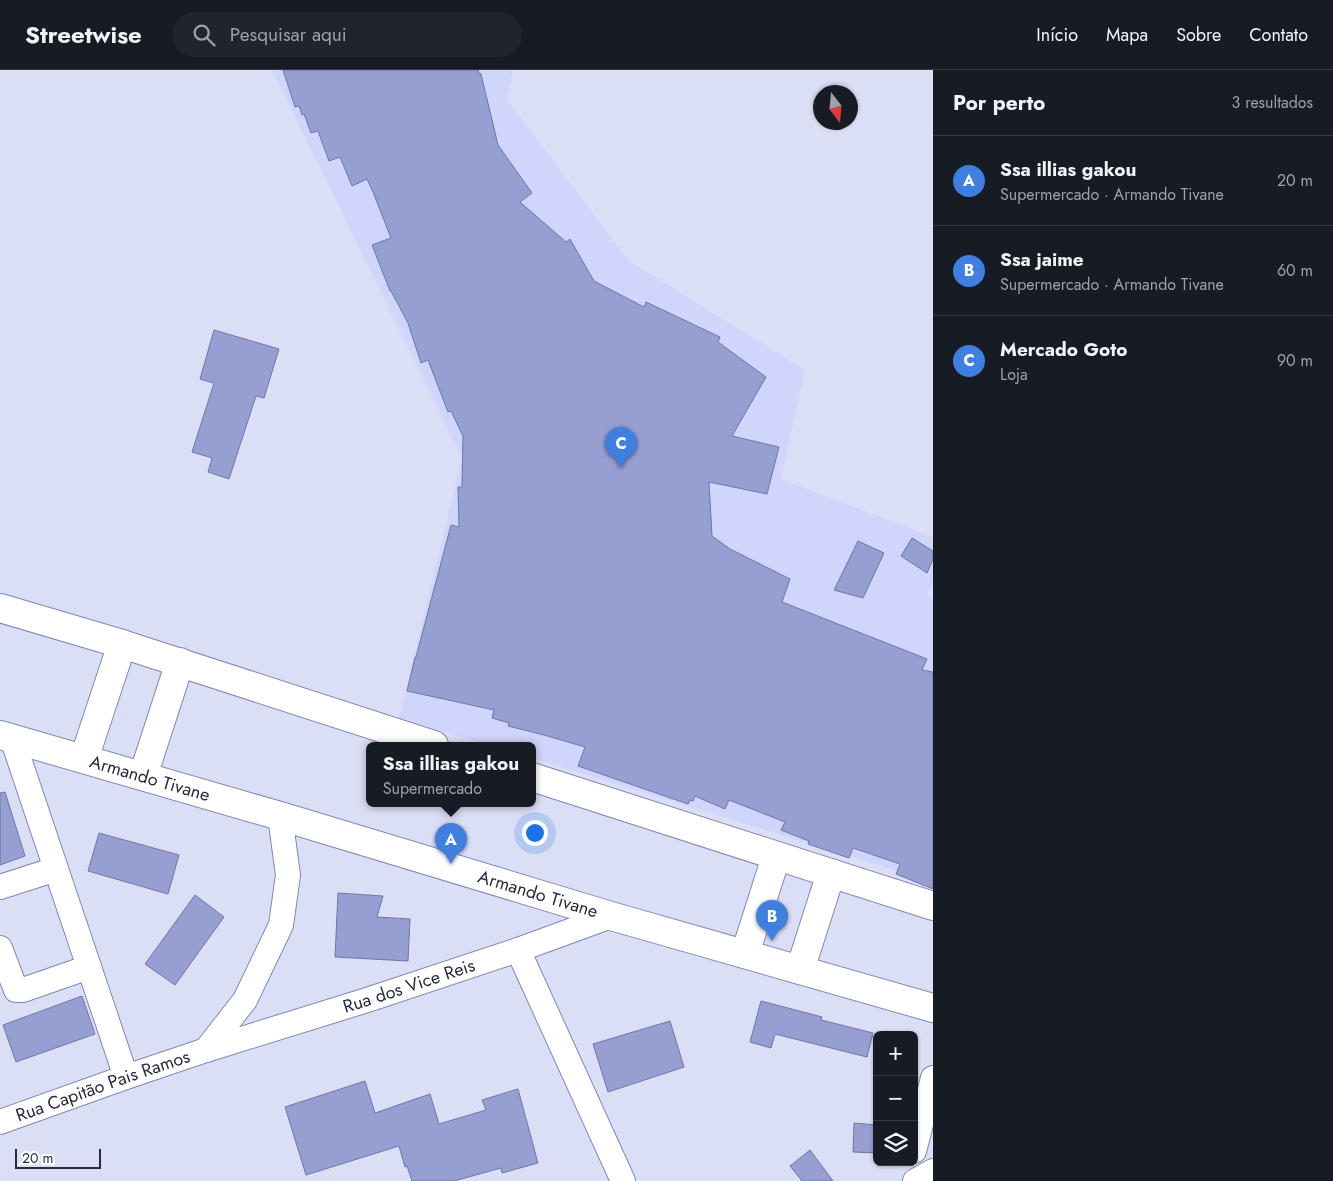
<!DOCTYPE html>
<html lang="pt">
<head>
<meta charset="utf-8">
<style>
	body { margin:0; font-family:Jost,sans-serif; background:#20242c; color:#f1f3f6 }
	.controls { position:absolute; right:15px; bottom:15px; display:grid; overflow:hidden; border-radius:8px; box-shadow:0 1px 4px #0004 }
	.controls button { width:45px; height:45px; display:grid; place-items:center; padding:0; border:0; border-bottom:1px solid #363941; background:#171b24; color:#f1f3f6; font:25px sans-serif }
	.compass { position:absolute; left:813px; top:15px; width:45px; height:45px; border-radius:50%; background:#171b24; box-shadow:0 1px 4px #0004; rotate:164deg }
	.scale { position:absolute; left:15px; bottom:12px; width:86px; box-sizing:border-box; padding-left:5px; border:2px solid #27293e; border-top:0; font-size:14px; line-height:18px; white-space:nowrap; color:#27293e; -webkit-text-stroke:4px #fff; paint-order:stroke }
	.you { position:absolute; left:534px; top:762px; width:18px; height:18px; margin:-12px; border:4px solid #fff; border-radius:50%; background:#1a73e8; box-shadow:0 0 0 8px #1a73e833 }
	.badge { display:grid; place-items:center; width:32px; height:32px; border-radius:50%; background:#7c3aed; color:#fff; font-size:16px; font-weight:700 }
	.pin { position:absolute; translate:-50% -41px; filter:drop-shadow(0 1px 2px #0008) }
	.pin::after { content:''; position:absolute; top:26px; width:18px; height:15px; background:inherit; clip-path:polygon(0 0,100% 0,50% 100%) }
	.popup { position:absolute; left:366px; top:672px; width:170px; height:65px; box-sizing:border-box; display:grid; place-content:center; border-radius:8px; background:#171b24; filter:drop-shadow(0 1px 4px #0005); font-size:16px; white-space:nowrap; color:#9ea1a6 }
	.popup b { font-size:19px; color:#f1f3f6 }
	.popup::after { content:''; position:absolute; left:50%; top:100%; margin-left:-10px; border:10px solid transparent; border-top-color:#171b24 }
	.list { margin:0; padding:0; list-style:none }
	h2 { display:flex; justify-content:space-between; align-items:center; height:65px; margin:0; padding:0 20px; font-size:21px }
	h2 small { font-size:16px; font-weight:400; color:#9ea1a6 }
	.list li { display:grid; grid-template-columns:32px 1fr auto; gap:15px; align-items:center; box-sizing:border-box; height:90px; padding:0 20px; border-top:1px solid #363941 }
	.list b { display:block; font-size:19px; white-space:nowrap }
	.list p { margin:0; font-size:16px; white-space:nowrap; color:#9ea1a6 }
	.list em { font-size:16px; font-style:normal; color:#9ea1a6 }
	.icon { flex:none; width:28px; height:28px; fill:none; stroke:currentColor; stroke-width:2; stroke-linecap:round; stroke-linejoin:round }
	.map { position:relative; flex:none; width:933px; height:1111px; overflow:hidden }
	header { display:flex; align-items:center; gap:30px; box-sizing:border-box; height:70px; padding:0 25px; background:#171b24; border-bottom:1px solid #363941 }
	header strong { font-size:24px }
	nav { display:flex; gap:28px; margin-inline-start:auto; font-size:18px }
	.search { width:350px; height:45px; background:#20242c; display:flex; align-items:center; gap:12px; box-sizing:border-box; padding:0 18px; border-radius:28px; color:#9ea1a6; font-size:19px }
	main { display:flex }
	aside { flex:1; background:#171b24 }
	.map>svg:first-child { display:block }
</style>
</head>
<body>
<header>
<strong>Streetwise</strong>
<div class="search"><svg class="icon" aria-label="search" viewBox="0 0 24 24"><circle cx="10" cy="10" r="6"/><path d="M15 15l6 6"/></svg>Pesquisar aqui</div>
<nav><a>Início</a><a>Mapa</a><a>Sobre</a><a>Contato</a></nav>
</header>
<main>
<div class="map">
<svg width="933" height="1111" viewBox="0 0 933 1111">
	<rect width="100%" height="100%" fill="#dbdff5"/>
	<path fill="#d0d6fb" d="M272 0H513L507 30 629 191 805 300 781 409 933 467V513L927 527 933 529V812L532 688V675H489L399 648 462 388Z"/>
	<g fill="#979ed2" stroke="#6f75a7">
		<path d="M283 0H478L479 3 481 4 498 75 532 123 520 132 566 172 570 169 594 211 644 237 646 232 720 267 718 272 766 307 732 366 779 377 767 424 709 412 712 466 730 479 790 509 782 532 927 589 922 600 933 602V819L896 804 900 794 853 778 849 788 808 774 809 771 781 760 785 752 729 730 725 739 695 726 693 731 690 730 688 734 578 696 585 677 544 665 508 656 509 653 492 648 494 640 407 621 415 587H416L451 455 459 457 458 417H462L463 366 451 341 448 342 428 290 421 293 408 253 391 221H390L372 175 391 168 373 122 367 109 352 116 340 87 329 91 318 61 311 63 304 44 302 45 299 36 295 37Z"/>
		<path d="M214 260 279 279 264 328 256 326 229 409 208 402 212 388 192 382 214 313 200 309Z"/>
		<path d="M912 468 933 481V489L927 503 901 486Z"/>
		<path d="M858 471 884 483 863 528 834 520Z"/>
		<path d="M5 722 25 786 0 795V723Z"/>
		<path d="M99 763 179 785 168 824 88 801Z"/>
		<path d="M338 823 383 826 377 847 410 849 408 891 335 887Z"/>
		<path d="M195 825 224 847 175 915 145 894Z"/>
		<path d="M82 926 95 964 16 992 3 955Z"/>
		<path d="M761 931 822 947 821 950 873 963 867 987 775 964 771 978 750 972Z"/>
		<path d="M670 951 684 997 608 1022 593 974Z"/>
		<path d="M365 1011 375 1043 430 1024 439 1054 486 1040 482 1030 518 1019 538 1093 502 1103 501 1098 454 1111H412L407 1096 405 1097 399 1076 306 1105 285 1037Z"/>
		<path d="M854 1053 877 1055V1083L853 1082Z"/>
		<path d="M810 1080 833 1111H802L790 1096Z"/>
	</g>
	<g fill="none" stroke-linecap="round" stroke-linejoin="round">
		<defs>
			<g id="street">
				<path d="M12 668 126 1007"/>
				<path d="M0 817 56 799"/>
				<path d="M0 878 16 920H23L89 897"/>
				<path d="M518 880 623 1111"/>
				<path d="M206 980 245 930 281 855 288 805 280 746"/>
				<path id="s1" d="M0 1052 126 1007 206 980 364 931 518 880 611 846"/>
				<path d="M914 1081 933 1008"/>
				<path d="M915 1111 933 1101"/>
			</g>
			<g id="secondary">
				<path d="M0 538 122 574 434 675"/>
				<path id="s2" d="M0 665 280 746 611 846 933 938"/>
				<path d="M84 689 122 574"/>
				<path d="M143 706 180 592"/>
				<path d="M532 707 933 836"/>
				<path d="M745 884 776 787"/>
				<path d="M800 900 831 803"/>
			</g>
		</defs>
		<use href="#street" stroke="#8087b9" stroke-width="26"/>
		<use href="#secondary" stroke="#8087b9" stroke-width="30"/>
		<use href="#street" stroke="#fff" stroke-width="24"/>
		<use href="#secondary" stroke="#fff" stroke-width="28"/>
	</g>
	<g text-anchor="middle" stroke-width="4.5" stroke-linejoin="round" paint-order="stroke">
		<g font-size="18" fill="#27293e" stroke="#fff">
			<text dy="6" stroke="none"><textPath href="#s2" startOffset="156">Armando Tivane</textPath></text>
			<text dy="6" stroke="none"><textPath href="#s2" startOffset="561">Armando Tivane</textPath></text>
			<text dy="6" stroke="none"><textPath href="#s1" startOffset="431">Rua dos Vice Reis</textPath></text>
			<text dy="6" stroke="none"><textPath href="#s1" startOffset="109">Rua Capitão Pais Ramos</textPath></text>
		</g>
	</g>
</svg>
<div class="controls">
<button>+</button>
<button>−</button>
<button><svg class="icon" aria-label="layers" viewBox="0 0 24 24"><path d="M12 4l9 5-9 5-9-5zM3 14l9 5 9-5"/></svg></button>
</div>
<svg class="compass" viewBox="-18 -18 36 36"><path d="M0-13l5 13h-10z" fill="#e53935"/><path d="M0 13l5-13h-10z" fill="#9ea1a6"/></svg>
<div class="scale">20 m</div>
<div class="you"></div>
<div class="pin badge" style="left:451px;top:794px;background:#3f7fe0">A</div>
<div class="popup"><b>Ssa illias gakou</b>Supermercado</div>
<div class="pin badge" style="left:772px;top:871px;background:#3f7fe0">B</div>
<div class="pin badge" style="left:621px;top:398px;background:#3f7fe0">C</div>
</div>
<aside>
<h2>Por perto<small>3 resultados</small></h2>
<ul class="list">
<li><span class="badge" style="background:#3f7fe0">A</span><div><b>Ssa illias gakou</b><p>Supermercado · Armando Tivane</p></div><em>20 m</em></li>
<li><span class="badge" style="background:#3f7fe0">B</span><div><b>Ssa jaime</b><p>Supermercado · Armando Tivane</p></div><em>60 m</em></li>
<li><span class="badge" style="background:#3f7fe0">C</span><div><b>Mercado Goto</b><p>Loja</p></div><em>90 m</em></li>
</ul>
</aside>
</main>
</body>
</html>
